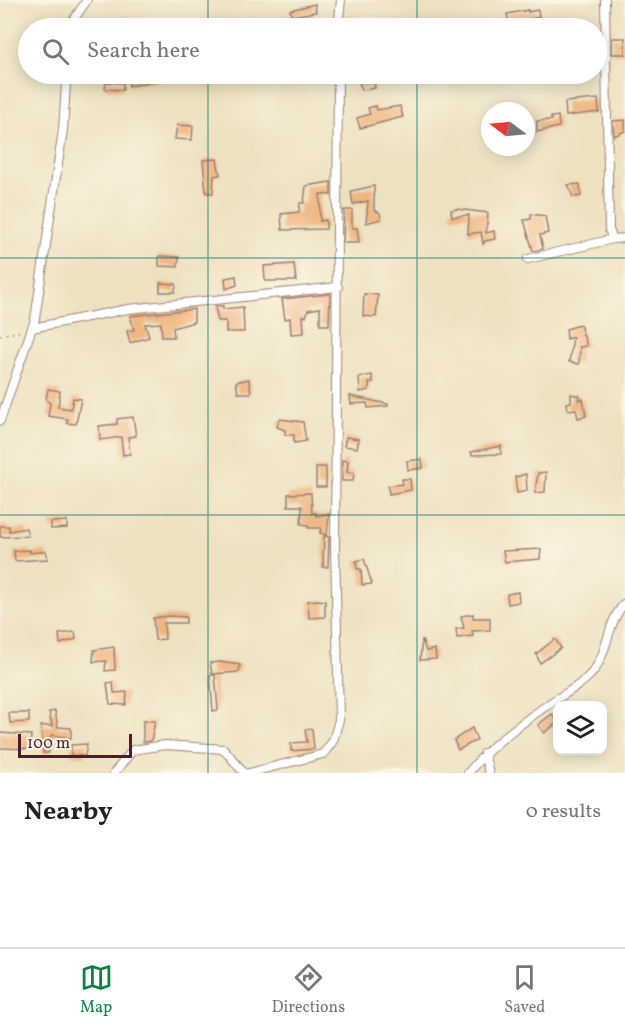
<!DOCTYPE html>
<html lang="en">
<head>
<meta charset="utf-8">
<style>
	body { margin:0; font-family:Vollkorn,serif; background:#f2f2f2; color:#222 }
	.controls { position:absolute; right:18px; bottom:18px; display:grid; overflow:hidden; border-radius:12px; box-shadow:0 3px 15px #0003 }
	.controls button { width:54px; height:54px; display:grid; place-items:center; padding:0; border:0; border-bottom:2px solid #e0e0e0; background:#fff; color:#222; font:30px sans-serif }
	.compass { position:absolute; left:481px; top:102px; width:54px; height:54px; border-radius:50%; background:#fff; box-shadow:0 3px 15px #0003; rotate:286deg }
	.scale { position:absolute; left:18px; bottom:15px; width:114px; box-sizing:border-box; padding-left:6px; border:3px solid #4a1f2b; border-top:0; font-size:16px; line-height:21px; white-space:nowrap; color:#4a1f2b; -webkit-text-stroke:4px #fcf5e5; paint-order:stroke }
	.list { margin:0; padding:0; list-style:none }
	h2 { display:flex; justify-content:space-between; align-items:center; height:78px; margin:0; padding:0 24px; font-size:26px }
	h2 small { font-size:20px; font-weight:400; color:#767676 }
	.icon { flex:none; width:33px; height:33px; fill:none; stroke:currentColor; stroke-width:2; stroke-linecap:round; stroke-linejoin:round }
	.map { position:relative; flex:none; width:625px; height:773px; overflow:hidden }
	.search { position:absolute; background:#fff; box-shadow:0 3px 15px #0003; left:18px; right:18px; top:18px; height:66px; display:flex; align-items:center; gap:15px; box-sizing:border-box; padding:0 21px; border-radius:33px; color:#767676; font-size:22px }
	.sheet { height:174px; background:#fff }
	nav { display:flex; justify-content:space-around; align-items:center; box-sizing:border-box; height:84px; border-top:2px solid #e0e0e0; background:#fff; font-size:16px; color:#767676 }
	nav a { display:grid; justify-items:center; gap:3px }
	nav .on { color:#0b8043 }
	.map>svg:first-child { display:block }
</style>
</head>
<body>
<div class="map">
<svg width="625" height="773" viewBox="0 0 625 773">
	<rect width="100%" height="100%" fill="#fcf5e5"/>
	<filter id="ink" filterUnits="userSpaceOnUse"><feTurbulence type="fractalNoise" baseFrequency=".0167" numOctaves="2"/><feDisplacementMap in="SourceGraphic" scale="12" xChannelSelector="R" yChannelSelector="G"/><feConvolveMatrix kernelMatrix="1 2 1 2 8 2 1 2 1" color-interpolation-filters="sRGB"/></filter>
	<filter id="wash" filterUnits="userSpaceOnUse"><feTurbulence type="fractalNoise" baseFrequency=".008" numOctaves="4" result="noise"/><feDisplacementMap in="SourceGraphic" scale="24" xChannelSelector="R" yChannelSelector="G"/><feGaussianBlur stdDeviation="1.35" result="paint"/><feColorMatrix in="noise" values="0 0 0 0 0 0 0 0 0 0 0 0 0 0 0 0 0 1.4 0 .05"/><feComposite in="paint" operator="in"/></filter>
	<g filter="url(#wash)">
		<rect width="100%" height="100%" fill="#ede1bf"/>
		<g id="blocks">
			<g fill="#f0b581">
				<path d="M315 4 316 12 292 16 290 10Z"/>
				<path d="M528 10V12L538 10 539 17 531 19 532 28H510L507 14Z"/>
				<rect x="612" y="38" width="13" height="16"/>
				<path d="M128 74H136L137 76 159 74 160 81 129 86Z"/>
				<path d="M356 74H373L375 88 362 90Z"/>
				<path d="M391 74H413L414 80 391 84Z"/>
				<path d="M106 82 123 83V90L105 89Z"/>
				<path d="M598 99 599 112 566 116 565 102Z"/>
				<path d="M376 106 377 110 400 106 403 117 360 128 357 118 370 114 368 108Z"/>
				<path d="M558 116 559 127 537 132V121L552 120 551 117Z"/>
				<path d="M625 120V131L614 136 613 121Z"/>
				<path d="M177 125 193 126 192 140 175 139Z"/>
				<path d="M217 159 220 175 214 176 213 193H206L203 160Z"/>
				<path d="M331 182V195L320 194V221L326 220V229L282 230 281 214 299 212 300 203H304L306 186Z"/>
				<path d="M580 184 581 196 573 197 568 185Z"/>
				<path d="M374 186V210L380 213 381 219 366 223 368 201 353 204 351 191Z"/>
				<path d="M457 209 488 213 486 233 494 231 495 239 485 241 483 244 481 232 468 234 469 215 452 217 451 210Z"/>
				<path d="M344 210H352V228H357L359 243H343Z"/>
				<path d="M531 214 545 216 548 233 540 235 543 249 533 251 524 220 531 219Z"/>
				<path d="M159 256 179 257 178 267 159 266Z"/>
				<path d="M294 264 296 281H265L264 266Z"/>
				<path d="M236 276 237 285 226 289 225 278Z"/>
				<path d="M160 283 176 284 175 292H160Z"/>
				<path d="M330 294 329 325H320V308L308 310 306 317 303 315 304 333 291 334 290 318 285 319 282 299Z"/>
				<path d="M364 294 378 295 376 317 363 316Z"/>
				<path d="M215 306H223V309L243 307 244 332H226V321H218Z"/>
				<path d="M194 309V322L173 328 174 337H162L161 323 145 324 149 337 130 343 127 331 134 330 130 316Z"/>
				<path d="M580 325 587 346 580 347 579 364 569 362 573 337 567 339 566 329Z"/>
				<path d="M372 375 373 382 369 383V390L360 392 359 377Z"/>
				<path d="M249 379 251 393H238L236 382Z"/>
				<path d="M48 389 60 391 58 407 71 409 73 398 81 399 76 424 67 423 68 419 48 416 50 403 46 400Z"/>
				<path d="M571 394 580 396 578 400 583 399 586 416 578 418 576 409 568 410 567 403 571 402Z"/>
				<path d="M350 396 388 404V406L368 408 367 403 351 404Z"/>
				<path d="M133 417 136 436 128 437 130 454 123 455 121 437 100 440 99 426 117 424V419Z"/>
				<path d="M279 419 303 422 306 441 294 443V435H285V430L277 427Z"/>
				<path d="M346 437 359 439 357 448 344 446Z"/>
				<path d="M501 446V454L472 455 471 452Z"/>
				<path d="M422 459 423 468 408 470 407 461Z"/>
				<path d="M342 460 348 461 347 472 354 473 353 481H342Z"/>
				<rect x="316" y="467" width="10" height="20"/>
				<path d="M546 472 545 492 535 493 538 473Z"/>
				<path d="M526 474 527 491 517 493 515 477Z"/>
				<path d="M402 479H410L411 490 389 494 388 486 403 484Z"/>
				<path d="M311 493 312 513H316V516L329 514 327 535 320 533 321 528H308V525L301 524 302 506H288V494Z"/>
				<path d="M67 521V528L51 529V522Z"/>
				<path d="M0 526H9V531L26 528 28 536 0 537Z"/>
				<path d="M324 536 329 537 328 567H323Z"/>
				<path d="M541 549 540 559 505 562 503 551Z"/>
				<path d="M30 550V553L46 551 48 559 15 561 14 551Z"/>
				<path d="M364 559 372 584 362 585 361 569H357L356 561Z"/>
				<path d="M518 592 519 602 508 604 507 594Z"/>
				<path d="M317 600 325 601V617L309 618 308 601Z"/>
				<path d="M473 614V618H490V630L472 631 473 636 457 638 456 629 464 628 461 616Z"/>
				<path d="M169 616 186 617V623H164L165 639 155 640 153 618Z"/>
				<path d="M75 632 76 639 60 644 59 634Z"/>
				<path d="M422 639 426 651 435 649 436 659 420 660Z"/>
				<path d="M555 639 561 648 540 663 536 654Z"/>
				<path d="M114 647 115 670 105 671 106 661 93 662 94 650Z"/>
				<path d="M220 662 240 665 239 672 212 674 210 663Z"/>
				<path d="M210 675H215L218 710 213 711Z"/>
				<path d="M113 682 114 693 127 692 126 705 110 704 107 683Z"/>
				<path d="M55 711 58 727 71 728V738L51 735 49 753H43L41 726H52L49 712Z"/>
				<path d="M9 713H29V722L10 723Z"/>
				<path d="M552 714 558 722 544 733 538 725Z"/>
				<path d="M143 721H155L151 741 143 742Z"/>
				<path d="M472 728 477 740 458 750 454 740Z"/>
				<path d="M305 729H312L314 749 291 751V743L307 742Z"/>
				<path d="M0 733 31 735 30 749 0 748Z"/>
				<path d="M87 744 85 756 71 755V745Z"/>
			</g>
		</g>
	</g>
	<g filter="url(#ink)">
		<use href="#blocks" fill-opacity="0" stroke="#9c8075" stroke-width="1.5"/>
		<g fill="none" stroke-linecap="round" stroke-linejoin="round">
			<defs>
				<g id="minor">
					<path d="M605 0 609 230 613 239 625 238"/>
					<path d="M68 28 87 0"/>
					<path d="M338 28 341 0"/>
					<path d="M528 259 613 239"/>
					<path d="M32 328 128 309 338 287"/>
					<path d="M0 421 35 319 63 130 66 84 64 74"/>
					<path d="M484 753 489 773"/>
					<path d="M114 773 133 750 165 745 224 749 244 773"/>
					<path d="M249 773 323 754 333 741 339 720 335 548 338 74"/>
					<path d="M468 773C492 743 522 723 553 701 565 694 578 687 588 677 609 658 605 624 625 603"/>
				</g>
			</defs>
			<use href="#minor" stroke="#9c8075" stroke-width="10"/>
			<path stroke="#9c8075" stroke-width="1.5" stroke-dasharray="1.5 4.5" stroke-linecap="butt" d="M0 335 23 331"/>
			<use href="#minor" stroke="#fff" stroke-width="8"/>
		</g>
	</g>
	<path fill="none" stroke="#0f766e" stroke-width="1.5" stroke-opacity="0.55" d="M208 0V28M417 0V28M208 74V773M417 74V773M0 258H625M0 515H625"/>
</svg>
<div class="controls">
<button><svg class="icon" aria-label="layers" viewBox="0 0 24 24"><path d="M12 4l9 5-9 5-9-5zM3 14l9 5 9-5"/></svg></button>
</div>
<svg class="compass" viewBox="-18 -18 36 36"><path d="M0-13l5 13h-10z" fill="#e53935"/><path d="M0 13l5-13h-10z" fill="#767676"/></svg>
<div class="scale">100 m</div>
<div class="search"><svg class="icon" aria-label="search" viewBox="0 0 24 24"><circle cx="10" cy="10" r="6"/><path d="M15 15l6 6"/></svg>Search here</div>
</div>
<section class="sheet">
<h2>Nearby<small>0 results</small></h2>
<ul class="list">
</ul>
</section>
<nav>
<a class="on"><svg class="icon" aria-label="map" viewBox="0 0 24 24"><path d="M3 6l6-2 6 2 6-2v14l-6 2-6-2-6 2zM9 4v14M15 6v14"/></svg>Map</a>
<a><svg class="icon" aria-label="directions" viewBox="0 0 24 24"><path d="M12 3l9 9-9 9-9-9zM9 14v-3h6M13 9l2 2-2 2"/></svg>Directions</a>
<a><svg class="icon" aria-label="saved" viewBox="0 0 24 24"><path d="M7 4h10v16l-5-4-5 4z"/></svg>Saved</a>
</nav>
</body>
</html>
